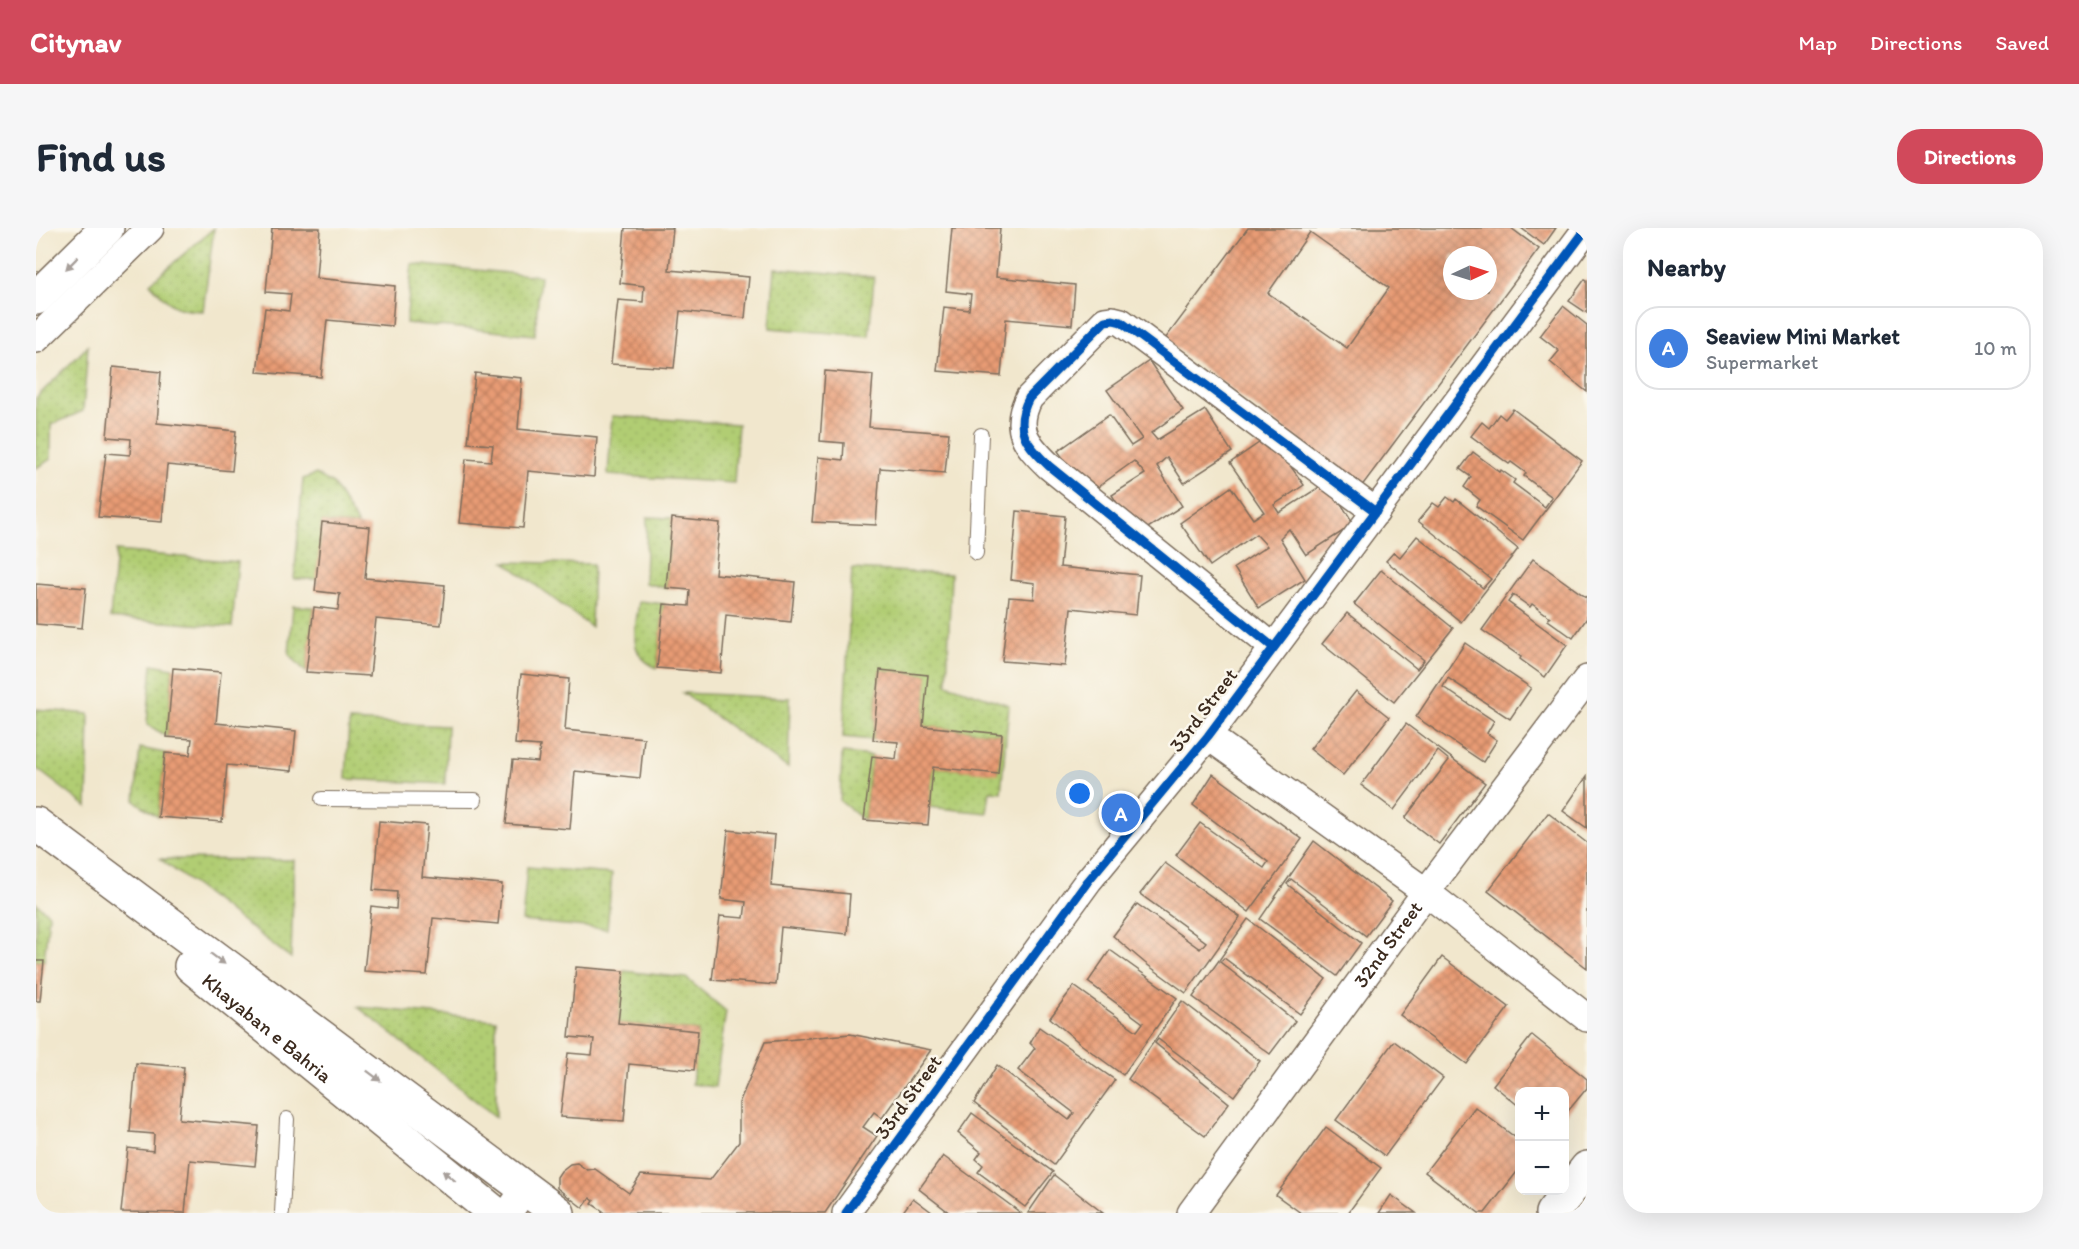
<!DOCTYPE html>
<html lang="en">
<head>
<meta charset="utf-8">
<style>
	body { margin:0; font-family:Itim,sans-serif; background:#f6f6f7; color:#1f2937 }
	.controls { position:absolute; right:18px; bottom:18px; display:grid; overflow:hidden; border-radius:12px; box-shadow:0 6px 24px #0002 }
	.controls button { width:54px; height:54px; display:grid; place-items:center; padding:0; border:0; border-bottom:2px solid #e0e1e3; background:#fff; color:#1f2937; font:30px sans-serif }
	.compass { position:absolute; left:1407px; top:18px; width:54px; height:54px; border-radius:50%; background:#fff; box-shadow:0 6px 24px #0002; rotate:86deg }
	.you { position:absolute; left:1044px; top:566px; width:21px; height:21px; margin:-15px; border:4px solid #fff; border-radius:50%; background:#1a73e8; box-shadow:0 0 0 9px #1a73e833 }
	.badge { display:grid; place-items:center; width:39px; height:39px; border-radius:50%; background:#d1495b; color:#fff; font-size:20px; font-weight:700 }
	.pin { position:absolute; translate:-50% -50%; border:3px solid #fff; box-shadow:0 2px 6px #0006 }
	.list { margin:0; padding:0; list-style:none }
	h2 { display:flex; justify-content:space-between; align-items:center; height:78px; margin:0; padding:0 24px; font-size:26px }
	h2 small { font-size:20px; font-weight:400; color:#747a83 }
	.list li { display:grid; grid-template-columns:39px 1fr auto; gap:18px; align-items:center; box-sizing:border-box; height:84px; margin:0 12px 12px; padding:0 12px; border:2px solid #e0e1e3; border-radius:24px }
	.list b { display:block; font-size:22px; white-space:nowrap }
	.list p { margin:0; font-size:20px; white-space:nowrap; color:#747a83 }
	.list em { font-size:20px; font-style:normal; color:#747a83 }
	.map { position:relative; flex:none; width:1551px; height:985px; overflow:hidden; border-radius:24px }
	header { display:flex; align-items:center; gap:36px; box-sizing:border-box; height:84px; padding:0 30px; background:#d1495b; color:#fff }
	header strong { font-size:28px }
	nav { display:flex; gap:33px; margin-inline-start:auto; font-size:21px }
	.intro { display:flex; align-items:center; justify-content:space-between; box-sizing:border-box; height:144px; padding:0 36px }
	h1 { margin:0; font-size:42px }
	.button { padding:15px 27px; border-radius:24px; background:#d1495b; color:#fff; font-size:21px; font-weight:700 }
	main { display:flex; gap:36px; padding:0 36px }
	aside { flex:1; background:#fff; border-radius:24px; box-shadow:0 6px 24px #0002 }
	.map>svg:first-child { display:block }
</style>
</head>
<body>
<header>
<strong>Citynav</strong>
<nav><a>Map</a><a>Directions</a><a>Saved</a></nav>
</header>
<div class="intro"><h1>Find us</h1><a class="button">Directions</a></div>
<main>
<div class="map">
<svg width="1551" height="985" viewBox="0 0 1551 985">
	<defs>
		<pattern id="grass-dots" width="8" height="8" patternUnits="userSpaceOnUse" patternTransform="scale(1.5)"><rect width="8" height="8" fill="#b1cd73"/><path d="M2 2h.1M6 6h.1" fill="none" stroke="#99b063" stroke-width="1.8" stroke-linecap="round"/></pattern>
		<pattern id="building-cross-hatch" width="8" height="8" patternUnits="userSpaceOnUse" patternTransform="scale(1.5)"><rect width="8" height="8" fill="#e89b74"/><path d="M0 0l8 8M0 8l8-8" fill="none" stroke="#bd7f5f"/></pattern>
	</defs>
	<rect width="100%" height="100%" fill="#fbf7ec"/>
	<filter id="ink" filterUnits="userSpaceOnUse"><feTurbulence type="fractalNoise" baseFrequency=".0167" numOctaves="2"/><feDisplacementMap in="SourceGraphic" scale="12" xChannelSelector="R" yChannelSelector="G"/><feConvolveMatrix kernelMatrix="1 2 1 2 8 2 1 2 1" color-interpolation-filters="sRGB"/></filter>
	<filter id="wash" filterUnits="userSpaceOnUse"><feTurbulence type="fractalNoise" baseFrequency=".008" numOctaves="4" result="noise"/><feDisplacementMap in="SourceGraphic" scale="24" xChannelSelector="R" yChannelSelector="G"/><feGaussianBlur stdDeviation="1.35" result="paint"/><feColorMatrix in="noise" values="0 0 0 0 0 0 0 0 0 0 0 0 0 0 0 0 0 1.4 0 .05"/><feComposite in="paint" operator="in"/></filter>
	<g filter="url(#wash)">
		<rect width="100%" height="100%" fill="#f1e7cd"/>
		<g fill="url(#grass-dots)" stroke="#767c48" stroke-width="1.5">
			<path d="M178 0 167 83C136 82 134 77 114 55Z"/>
			<path d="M376 36 504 48 499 107 370 95Z"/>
			<path d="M739 40 838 49 833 108 734 100Z"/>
			<path d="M52 118 47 183 15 197V231L0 240V170Z"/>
			<path d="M576 188 702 196 698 255 572 247Z"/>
			<path d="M280 246 297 256 322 297 286 294 281 351H258L267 251Z"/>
			<path d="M611 289 636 290 630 360 609 355Z"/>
			<path d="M80 323 202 334 196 399 74 390Z"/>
			<path d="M469 334 557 336 555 399Z"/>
			<path d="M816 341 915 346 911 456 973 477 965 564 954 563 951 585 893 579 897 539 962 545 966 506 887 498 891 447 844 442 837 512 807 509Z"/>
			<path d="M603 373 628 376 621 440C589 426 600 400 603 373Z"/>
			<path d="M257 378 278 379 270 444 253 426Z"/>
			<path d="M116 436 137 440 131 509 111 496Z"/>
			<path d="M647 465 754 470 752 540Z"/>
			<path d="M0 481 53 486 51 579 0 540Z"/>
			<path d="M313 493 411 498 409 556 310 551Z"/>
			<path d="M104 520 129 525 122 589 99 573Z"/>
			<path d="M806 525 836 528 828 592 804 573Z"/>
			<path d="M124 631 258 632 255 730Z"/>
			<path d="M491 639 576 646 571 701 486 693Z"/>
			<path d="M0 675 13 686 8 733H0Z"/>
			<path d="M588 743 650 750 690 783 679 859 656 856 662 803 582 795Z"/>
			<path d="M322 779 460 792V889Z"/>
		</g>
		<g id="blocks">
			<g fill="url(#building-cross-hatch)" fill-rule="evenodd">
				<path d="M236 0H284L280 50 359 58 356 98 291 92 285 149 221 144 229 80 253 83 255 66 230 64Z"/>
				<path d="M589 0H637L633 42 713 49 709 90 644 83 638 140 575 136 582 72 607 74 608 58 584 55Z"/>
				<path d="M916 0H964L960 49 1039 57 1036 97 970 91 965 148 901 143 908 79 933 82 935 66 910 63Z"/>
				<path d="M1212 0H1475L1503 21 1325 259 1129 111ZM1274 4 1353 60 1311 120 1232 65ZM1416 27H1452V63H1416Z"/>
				<path d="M1485 0H1520L1508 17Z"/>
				<path d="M1549 51 1551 52V85L1533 73Z"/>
				<path d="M1527 78 1551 97V164L1514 134 1523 123 1504 108Z"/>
				<path d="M1113 133 1147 182 1115 205 1121 212 1169 182 1196 224 1148 255 1131 229 1121 238 1146 278 1101 307 1076 267 1109 246 1098 233 1052 266 1022 223 1073 187 1095 218 1106 211 1071 162Z"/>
				<path d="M77 139 125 144 121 195 200 203 196 243 131 237 126 294 62 289 70 225 94 227 95 211 71 209Z"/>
				<path d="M789 143 837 147 833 199 913 205 909 245 844 240 840 297 776 294 782 229 807 232 808 215 784 213Z"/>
				<path d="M439 145 486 150 482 201 561 209 558 249 492 243 487 300 423 295 430 231 455 233 457 217 432 215Z"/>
				<path d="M1477 181 1546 233 1487 312 1440 278 1444 272 1428 259 1435 249 1424 241 1437 224 1464 244 1465 242 1479 252 1477 255 1509 279 1516 269 1488 248 1490 245 1475 234 1473 236 1435 208 1446 194 1453 200 1463 186 1469 191Z"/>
				<path d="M1233 208 1268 257 1238 277 1243 285 1291 254 1318 296 1270 327 1253 301 1244 310 1269 351 1223 380 1198 340 1231 318 1220 306 1174 338 1144 295 1195 259 1217 291 1228 284 1194 235Z"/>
				<path d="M1411 269 1418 274 1420 271 1482 321 1425 394 1350 333 1358 324 1364 329 1381 308 1447 360 1455 351 1382 293 1397 275 1403 279Z"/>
				<path d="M981 283 1029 288 1024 339 1104 347 1100 387 1035 380 1029 438 966 433 973 369 998 371 999 355 975 352Z"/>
				<path d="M636 290 684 295 679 346 759 354 755 394 690 387 685 445 621 440 628 376 653 378 654 362 630 360Z"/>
				<path d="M286 294 334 299 329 350 409 357 405 397 340 391 334 448 270 444 278 379 302 382 304 366 279 363Z"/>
				<path d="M1497 331 1551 370V390L1537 410 1512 392 1514 389 1496 376 1494 379 1477 367 1472 374 1531 417 1509 449 1484 431 1485 429 1446 402Z"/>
				<path d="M1345 342 1417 400 1358 474 1286 416 1311 385 1381 441 1388 432 1318 376Z"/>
				<path d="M0 356 50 360 46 400 0 396Z"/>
				<path d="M1429 415 1495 460 1474 491 1412 450 1407 459 1458 493 1451 505 1461 512 1447 534 1380 489Z"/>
				<path d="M137 440 185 444 180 495 260 503 256 543 191 537 186 594 122 589 129 525 154 527 156 511 131 509Z"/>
				<path d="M844 442 892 447 887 498 966 506 962 546 897 539 892 597 828 592 836 528 860 531 862 514 837 512Z"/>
				<path d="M485 446 533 451 529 502 608 510 604 550 539 543 534 601 470 596 477 532 502 534 504 518 479 516Z"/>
				<path d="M1320 463 1353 489 1307 547 1274 521Z"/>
				<path d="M1370 496 1449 555 1403 616 1369 590 1413 532 1402 523 1358 582 1325 557Z"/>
				<path d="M1177 546 1266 611 1213 684 1140 627 1164 595 1228 640 1232 634 1157 577Z"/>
				<path d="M1551 548V600L1527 583Z"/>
				<path d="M1512 585 1551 615V740L1452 663Z"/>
				<path d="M343 593 391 597 386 649 466 656 462 696 397 690 391 747 328 743 335 678 360 681 361 664 337 662Z"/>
				<path d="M692 602 739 607 735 658 814 666 811 706 745 699 740 757 676 752 684 688 708 690 710 674 685 671Z"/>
				<path d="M1278 613 1356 673 1330 708 1255 651 1251 656 1325 715 1301 748 1224 691Z"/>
				<path d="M1129 635 1204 689 1150 765 1109 735 1077 708 1101 676 1164 721 1170 714 1104 666Z"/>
				<path d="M1212 691 1290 751 1264 786 1188 730 1184 734 1259 793 1234 826 1157 769Z"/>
				<path d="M1074 722 1141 770 1087 847 1046 817 1014 790 1038 758 1101 803 1107 795 1052 754Z"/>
				<path d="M1406 729 1473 779 1431 836 1364 787Z"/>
				<path d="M0 733H8L4 773H0Z"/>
				<path d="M540 739 588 743 582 795 662 803 658 842 593 836 588 893 524 889 532 825 556 827 558 811 533 809Z"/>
				<path d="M1146 773 1224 833 1198 868 1122 811 1119 815 1193 875 1169 908 1092 851Z"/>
				<path d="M1003 799 1079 852 1018 937 938 875 961 837 1033 892 1038 885 982 842 999 820 994 815Z"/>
				<path d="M814 806 895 822 846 890 838 884 827 899 841 908 789 985H566L567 983 556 976 558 973 554 970 547 980 521 960V949L525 943 534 936 541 935 551 942 559 941 593 965 605 947 674 952 703 914V875L729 814Z"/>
				<path d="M1496 807 1551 851V860L1528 888V864H1484V879L1457 857Z"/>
				<path d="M1358 813 1407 850 1349 928 1300 892Z"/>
				<path d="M100 835 148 839 143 891 223 898 219 938 154 932 149 985 85 984 92 920 117 923 118 906 94 904Z"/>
				<path d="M1439 879 1484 913V940L1449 985H1443L1389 944Z"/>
				<path d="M936 885 1017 944 989 979 942 944 947 937 940 931 945 924 922 905Z"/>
				<path d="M1290 899 1345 940 1312 985H1265L1240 967Z"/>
				<path d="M907 928 985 985H914L883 961Z"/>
				<path d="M1018 947 1067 985H992Z"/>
				<path d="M1355 967 1380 985H1343Z"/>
				<path d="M877 970 897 985H866Z"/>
			</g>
		</g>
	</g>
	<g filter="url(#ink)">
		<use href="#blocks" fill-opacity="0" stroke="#7b6c5b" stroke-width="1.5"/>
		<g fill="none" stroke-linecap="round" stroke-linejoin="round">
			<defs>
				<g id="lane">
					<path d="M940 325 945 207"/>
					<path d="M286 571 439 572"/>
					<path d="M246 985 251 891"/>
				</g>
				<g id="street">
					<path d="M0 111 114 0"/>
					<path d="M1237 419 1013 238C990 216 977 201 993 170L1069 93 1077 92 1085 94 1340 284"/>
					<path d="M1172 508 1390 664 1551 790"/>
					<path d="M472 985 489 961"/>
					<path d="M810 985 1052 653 1172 508 1551 0"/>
					<path id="s1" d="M1155 985 1390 664 1551 451"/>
				</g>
				<g id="secondary">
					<path d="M0 596 522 985"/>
					<path id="s2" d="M155 738 459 985"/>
					<path d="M1516 985 1551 940"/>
				</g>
				<path id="primary" d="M0 70 71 0"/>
			</defs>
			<use href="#lane" stroke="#7b6c5b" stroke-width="16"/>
			<use href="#street" stroke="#7b6c5b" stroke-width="30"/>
			<use href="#secondary" stroke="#7b6c5b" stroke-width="36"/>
			<use href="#primary" stroke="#7b6c5b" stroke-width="36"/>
			<use href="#lane" stroke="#fff" stroke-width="14"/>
			<use href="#street" stroke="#fff" stroke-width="27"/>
			<use href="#secondary" stroke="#fff" stroke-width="33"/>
			<use href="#primary" stroke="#fff" stroke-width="33"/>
			<defs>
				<g id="cycleway">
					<path d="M1237 419 1013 238C990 216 977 201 993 170L1069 93 1077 92 1085 94 1340 284"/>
					<path d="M810 985 1052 653 1172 508 1551 0"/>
				</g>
			</defs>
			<use href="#cycleway" stroke="#fbf7ec" stroke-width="13"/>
			<use href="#cycleway" stroke="#0057b8" stroke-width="9"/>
		</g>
		<defs><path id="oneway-solid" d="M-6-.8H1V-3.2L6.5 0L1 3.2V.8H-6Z" transform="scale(1.5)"/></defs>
		<g fill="#a79f9a">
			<use href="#oneway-solid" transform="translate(36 35) rotate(135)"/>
			<use href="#oneway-solid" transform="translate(182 731) rotate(37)"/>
			<use href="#oneway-solid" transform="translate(338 848) rotate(37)"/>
			<use href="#oneway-solid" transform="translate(413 948) rotate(-141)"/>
		</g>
	</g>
	<g text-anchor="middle" stroke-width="5" stroke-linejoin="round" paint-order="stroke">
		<g font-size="20" fill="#3b2a1e" stroke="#fbf7ec">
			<text transform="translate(1167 482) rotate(-53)" y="7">33rd Street</text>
			<text dy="7" stroke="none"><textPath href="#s1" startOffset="333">32nd Street</textPath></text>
			<text dy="7" stroke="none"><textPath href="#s2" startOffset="98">Khayaban e Bahria</textPath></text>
			<text transform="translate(872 869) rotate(-54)" y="7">33rd Street</text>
		</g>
	</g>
</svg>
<div class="controls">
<button>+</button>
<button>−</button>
</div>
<svg class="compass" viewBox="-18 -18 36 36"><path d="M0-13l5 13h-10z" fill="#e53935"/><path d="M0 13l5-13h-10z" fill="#747a83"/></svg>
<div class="you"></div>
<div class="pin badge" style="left:1085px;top:585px;background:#3f7fe0">A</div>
</div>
<aside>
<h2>Nearby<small></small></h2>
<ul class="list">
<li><span class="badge" style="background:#3f7fe0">A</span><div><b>Seaview Mini Market</b><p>Supermarket</p></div><em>10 m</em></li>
</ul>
</aside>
</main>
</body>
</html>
